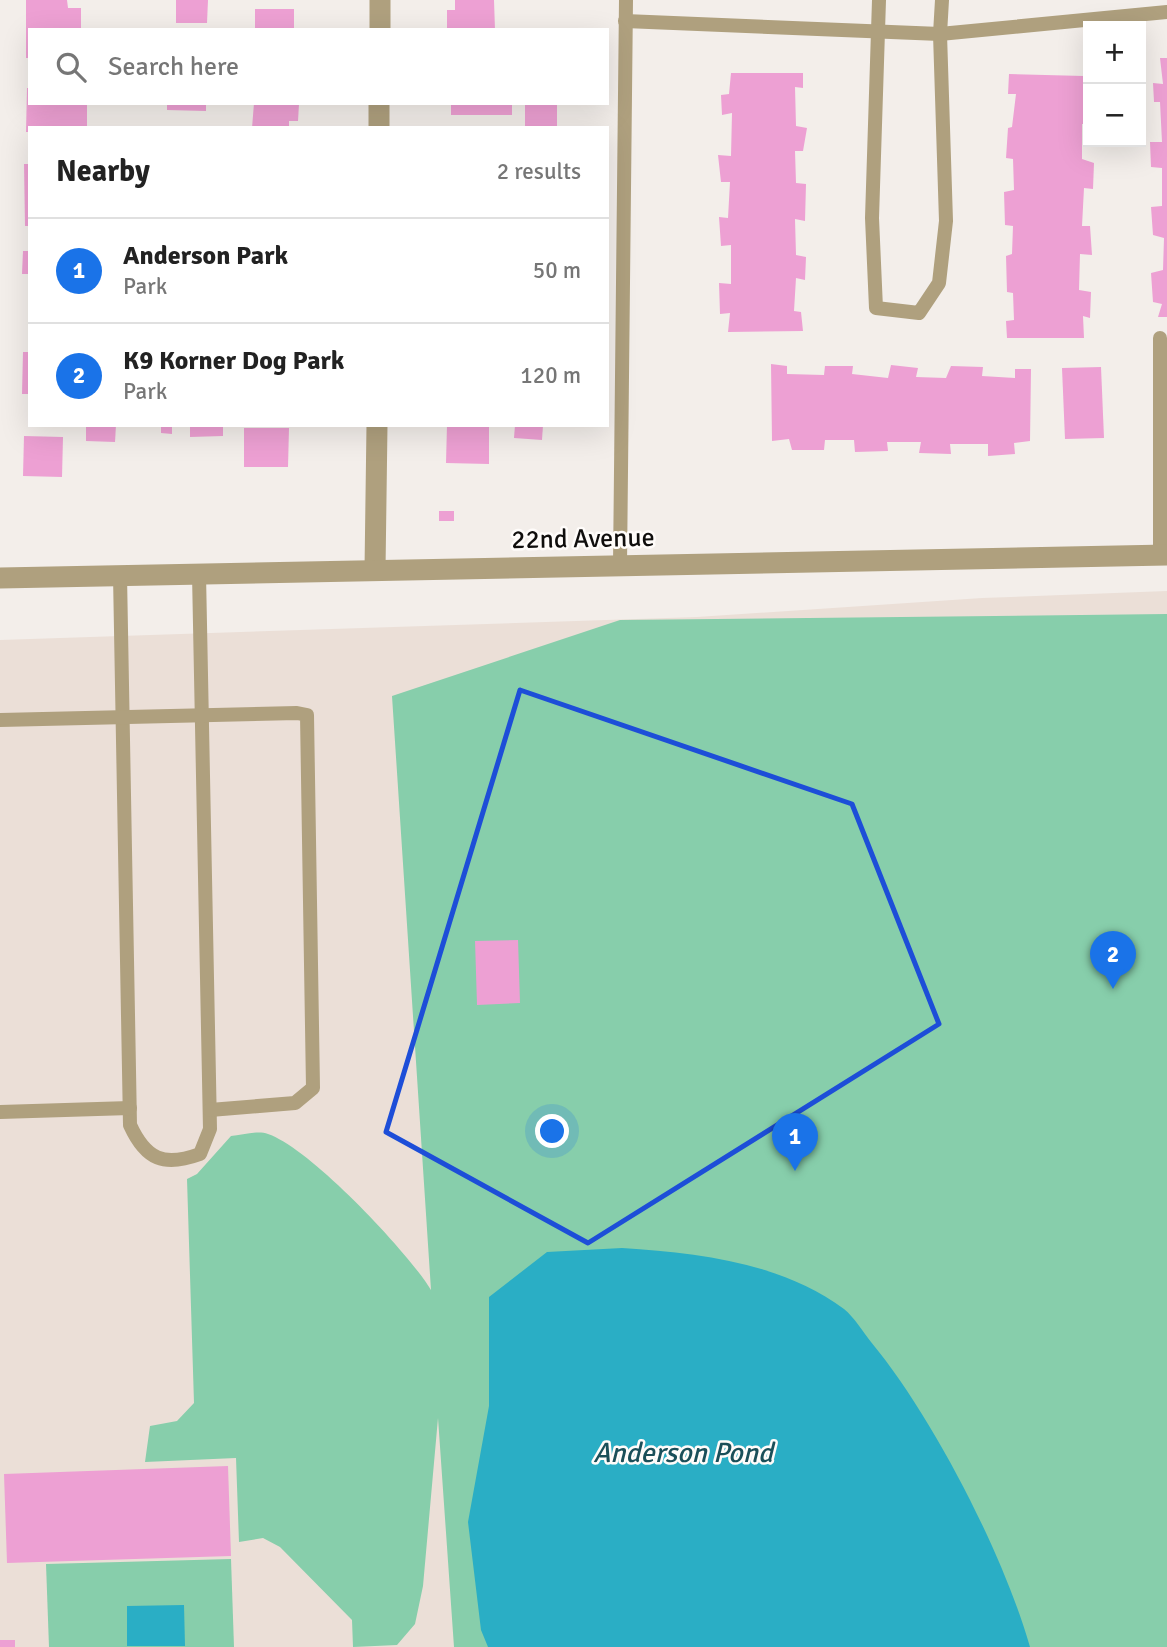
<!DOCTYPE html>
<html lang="en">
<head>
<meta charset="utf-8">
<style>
	body { margin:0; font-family:Signika,sans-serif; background:#f2f2f2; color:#222 }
	.controls { position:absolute; right:21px; top:21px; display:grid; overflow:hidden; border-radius:0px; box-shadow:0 7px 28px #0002 }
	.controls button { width:63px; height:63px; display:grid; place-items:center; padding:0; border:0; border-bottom:2px solid #e0e0e0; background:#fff; color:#222; font:35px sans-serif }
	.you { position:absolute; left:553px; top:1132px; width:24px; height:24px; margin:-18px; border:5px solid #fff; border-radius:50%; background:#1a73e8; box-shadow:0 0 0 10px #1a73e833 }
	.badge { display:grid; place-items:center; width:46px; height:46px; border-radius:50%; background:#1a73e8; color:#fff; font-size:23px; font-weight:700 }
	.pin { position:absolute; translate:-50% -58px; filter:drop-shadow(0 2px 4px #0008) }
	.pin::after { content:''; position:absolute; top:37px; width:24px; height:21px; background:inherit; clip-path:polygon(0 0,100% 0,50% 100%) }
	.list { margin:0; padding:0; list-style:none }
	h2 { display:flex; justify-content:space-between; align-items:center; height:91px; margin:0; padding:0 28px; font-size:30px }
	h2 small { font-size:23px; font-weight:400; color:#767676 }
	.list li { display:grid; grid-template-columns:46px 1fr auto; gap:21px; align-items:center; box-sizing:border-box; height:105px; padding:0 28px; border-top:2px solid #e0e0e0 }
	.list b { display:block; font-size:26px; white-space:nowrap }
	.list p { margin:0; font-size:23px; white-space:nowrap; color:#767676 }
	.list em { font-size:23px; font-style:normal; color:#767676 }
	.icon { flex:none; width:38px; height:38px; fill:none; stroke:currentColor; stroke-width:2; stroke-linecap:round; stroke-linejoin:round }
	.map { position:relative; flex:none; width:1167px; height:1647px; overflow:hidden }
	.search { position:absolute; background:#fff; box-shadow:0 7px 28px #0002; left:28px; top:28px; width:581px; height:77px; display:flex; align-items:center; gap:18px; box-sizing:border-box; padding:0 24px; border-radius:0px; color:#767676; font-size:26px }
	.panel { position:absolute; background:#fff; box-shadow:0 7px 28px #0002; left:28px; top:126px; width:581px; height:301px; border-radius:0px }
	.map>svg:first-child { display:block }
</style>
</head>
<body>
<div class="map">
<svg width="1167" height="1647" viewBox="0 0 1167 1647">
	<rect width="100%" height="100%" fill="#f3eeea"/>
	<path fill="#ebdfd7" d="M1167 591V1647H0V640L697 617 982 598Z"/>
	<g fill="#87ceab">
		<path d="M1167 614V1647H454L438 1418 423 1586 415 1624 397 1645 353 1647 352 1620 280 1547 263 1538 239 1542 236 1458 145 1462 150 1426 177 1421 194 1403 187 1179 197 1174 231 1136C242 1135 258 1130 268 1134 310 1148 408 1252 431 1290L392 696 620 620Z"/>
		<path d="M231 1559 234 1647H49L46 1564Z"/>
	</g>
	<g fill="#2aaec5">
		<path d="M622 1248C698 1253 780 1262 844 1309 854 1317 863 1332 871 1342 933 1417 1003 1553 1030 1647H488L481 1630 468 1522 489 1406V1297L547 1252Z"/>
		<path d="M184 1605 185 1646H127V1606Z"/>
	</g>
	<g fill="#eda0d3">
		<path d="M26 0H67L68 8H81V30H30V58H26Z"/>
		<path d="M176 0H208L207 23H176Z"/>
		<path d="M455 0H494L495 30H447V10H455Z"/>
		<rect x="255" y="9" width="39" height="21"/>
		<path d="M1160 58H1167V317H1158L1162 304 1153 302 1151 273 1163 270 1164 238 1153 235 1151 207 1162 206V168L1151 167 1150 142H1162L1160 102H1154L1153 83 1163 84Z"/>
		<path d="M731 73H803V88L795 87 796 126 807 128 803 151H795L796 183 806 184 805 221 795 219 796 255 806 257 805 280 796 278 794 311 801 312 803 331 728 332 730 313 720 314 719 283 731 284V245L721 246 719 217 728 218 730 182H721L718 155 731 156 732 113 722 115 721 95 729 94Z"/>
		<path d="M1009 74 1084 76 1083 96 1088 97V124H1082V159L1094 163 1093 189 1084 188 1082 226H1090L1092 255 1080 254 1079 290 1091 292 1090 318 1083 316 1084 338H1007L1006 321 1014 320 1013 293 1007 292 1006 256 1012 254 1013 226 1005 225 1004 192 1014 190 1013 159 1006 158 1008 128 1012 127 1016 94H1008Z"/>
		<path d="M27 88H30V103H87V128H30V132H26Z"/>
		<path d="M167 103H206V111L167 110Z"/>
		<path d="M254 103 299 104 298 121H289V128H252Z"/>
		<rect x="451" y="103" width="61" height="12"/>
		<rect x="525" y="103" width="32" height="25"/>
		<path d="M24 164H30V226H25Z"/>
		<path d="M23 251H30V274H22Z"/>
		<path d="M23 352H30V394H22Z"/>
		<path d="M771 364 787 366V374L824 375 825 366H853L852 374 888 378 891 365 918 368 916 377 946 378 951 366 983 367 982 376 1015 378V369H1031L1030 441 1014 443 1015 454 988 456V444H950L951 454 919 453 921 442H887L888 451 855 452 854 440H825L824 450H792L789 439 772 441Z"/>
		<path d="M1101 367 1104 438 1065 439 1062 368Z"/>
		<path d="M86 425H116L115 442 86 441Z"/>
		<path d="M161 425H172V434L161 433Z"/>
		<path d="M190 425H223V436L190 437Z"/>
		<path d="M447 425H489V464L446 463Z"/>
		<path d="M515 425H543L542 440 514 438Z"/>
		<path d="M244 428H289L288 467H244Z"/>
		<path d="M24 436 63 437 62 477 23 476Z"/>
		<rect x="439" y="511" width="15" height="10"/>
		<path d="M518 940 520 1003 477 1005 475 941Z"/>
		<path d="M228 1466 231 1556 7 1563 4 1474Z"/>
		<rect x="0" y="1640" width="15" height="7"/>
	</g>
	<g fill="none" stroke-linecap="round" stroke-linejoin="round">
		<g stroke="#afa07e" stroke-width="14">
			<path d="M879 0 872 218 876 308 919 313 939 283 946 221 940 34 942 0"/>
			<path d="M625 21 940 34 1167 12"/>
			<path d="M1160 338V555"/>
			<path d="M620 565 626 0"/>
			<path d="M120 575 130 1125C146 1160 164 1167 200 1154L210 1129 199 574"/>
			<path d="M0 720 297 713 307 715 313 1088 295 1103 210 1110"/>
			<path d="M0 1112 130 1108"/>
		</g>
		<g stroke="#afa07e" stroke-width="21">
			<path d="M380 30V0"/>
			<path d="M379 128V103"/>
			<path d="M375 570 377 425"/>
		</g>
		<path stroke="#afa07e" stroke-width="21" d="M0 578 1167 555"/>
	</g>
	<path fill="none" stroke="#1d4ed8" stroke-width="5" stroke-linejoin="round" d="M520 690 852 804 939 1024 588 1243 386 1132Z"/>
	<g text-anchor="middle" stroke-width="5" stroke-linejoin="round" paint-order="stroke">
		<g font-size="26" fill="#100e0d" stroke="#fffcfa">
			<text transform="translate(583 538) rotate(-1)" y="9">22nd Avenue</text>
		</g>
		<g font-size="28" font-style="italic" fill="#1a4f59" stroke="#fffcfa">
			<text x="683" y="1462">Anderson Pond</text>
		</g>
	</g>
</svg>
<div class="controls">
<button>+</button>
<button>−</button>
</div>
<div class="you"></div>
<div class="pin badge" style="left:795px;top:1171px">1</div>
<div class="pin badge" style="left:1113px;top:989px">2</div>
<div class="search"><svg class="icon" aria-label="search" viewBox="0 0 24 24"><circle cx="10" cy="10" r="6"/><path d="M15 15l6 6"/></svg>Search here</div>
<section class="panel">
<h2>Nearby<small>2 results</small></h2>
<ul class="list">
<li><span class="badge">1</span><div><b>Anderson Park</b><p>Park</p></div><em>50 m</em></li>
<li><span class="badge">2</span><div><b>K9 Korner Dog Park</b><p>Park</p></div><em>120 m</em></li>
</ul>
</section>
</div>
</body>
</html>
